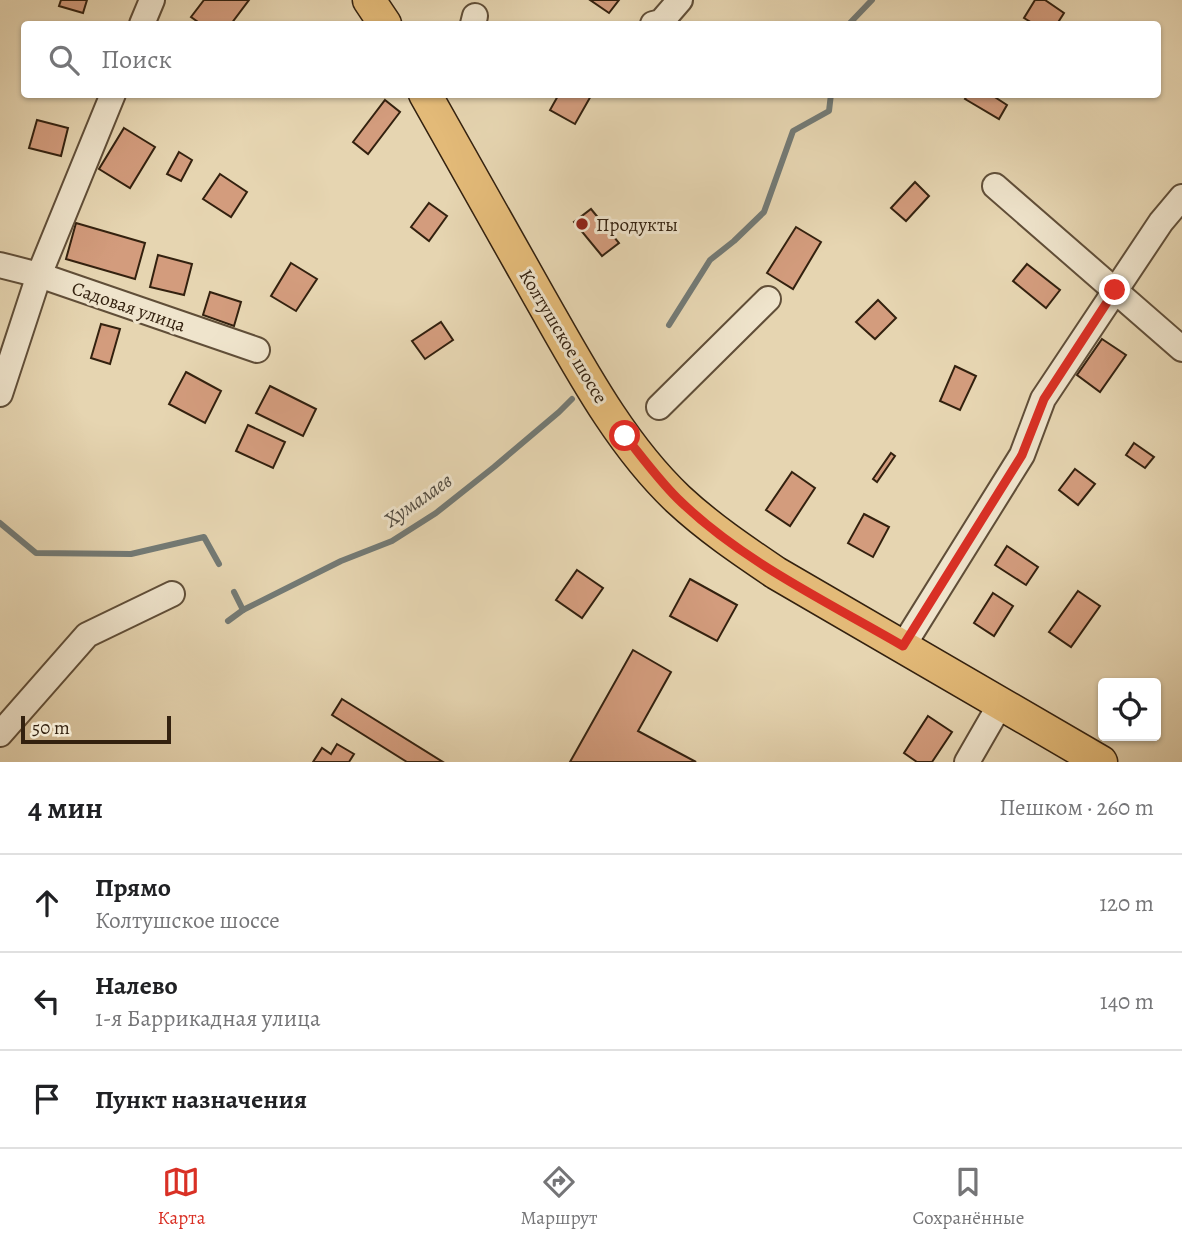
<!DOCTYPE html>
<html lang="ru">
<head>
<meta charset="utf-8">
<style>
	body { margin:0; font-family:Alegreya,serif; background:#f6f6f6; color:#202124 }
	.controls { position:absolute; right:21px; bottom:21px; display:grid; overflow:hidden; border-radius:7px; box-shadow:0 2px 5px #0004 }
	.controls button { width:63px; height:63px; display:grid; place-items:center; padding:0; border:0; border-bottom:2px solid #e0e0e0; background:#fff; color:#202124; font:35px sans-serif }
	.scale { position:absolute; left:21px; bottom:18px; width:150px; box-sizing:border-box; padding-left:7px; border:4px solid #33210f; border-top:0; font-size:19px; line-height:24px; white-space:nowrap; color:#33210f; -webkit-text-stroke:5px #efe4cc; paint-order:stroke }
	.stop { position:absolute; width:21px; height:21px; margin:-16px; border:5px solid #d93025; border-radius:50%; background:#fff }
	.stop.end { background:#d93025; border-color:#fff; box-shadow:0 2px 7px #0008 }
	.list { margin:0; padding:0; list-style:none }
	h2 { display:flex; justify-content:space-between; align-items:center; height:91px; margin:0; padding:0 28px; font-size:30px }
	h2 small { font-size:23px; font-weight:400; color:#757577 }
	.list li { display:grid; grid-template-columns:46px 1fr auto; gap:21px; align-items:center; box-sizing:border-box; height:98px; padding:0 28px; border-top:2px solid #e0e0e0 }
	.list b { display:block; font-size:26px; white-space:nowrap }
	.list p { margin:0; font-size:23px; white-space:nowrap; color:#757577 }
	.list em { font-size:23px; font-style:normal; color:#757577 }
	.icon { flex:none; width:38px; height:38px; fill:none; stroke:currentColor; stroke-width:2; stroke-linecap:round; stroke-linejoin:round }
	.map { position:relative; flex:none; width:1182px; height:762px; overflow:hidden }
	.search { position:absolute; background:#fff; box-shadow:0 2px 5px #0004; left:21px; right:21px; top:21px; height:77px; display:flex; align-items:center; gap:18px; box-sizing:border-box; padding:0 24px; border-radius:7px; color:#757577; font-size:26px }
	.sheet { height:385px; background:#fff }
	nav { display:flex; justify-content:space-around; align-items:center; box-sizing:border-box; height:98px; border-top:2px solid #e0e0e0; background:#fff; font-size:19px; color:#757577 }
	nav a { display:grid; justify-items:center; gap:4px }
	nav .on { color:#d93025 }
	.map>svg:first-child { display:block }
</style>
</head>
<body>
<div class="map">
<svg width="1182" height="762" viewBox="0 0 1182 762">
	<rect width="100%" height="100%" fill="#e6d5b1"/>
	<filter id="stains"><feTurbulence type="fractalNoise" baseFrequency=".00286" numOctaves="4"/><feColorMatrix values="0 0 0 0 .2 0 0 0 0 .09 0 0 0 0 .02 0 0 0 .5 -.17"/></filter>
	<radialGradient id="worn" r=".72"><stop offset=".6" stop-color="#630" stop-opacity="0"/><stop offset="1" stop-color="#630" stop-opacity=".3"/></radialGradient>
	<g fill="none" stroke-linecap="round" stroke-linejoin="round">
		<g stroke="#737a75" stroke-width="6">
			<path d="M849 24 872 0"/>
			<path d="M669 325 710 260 734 241 764 212 793 131 829 111 831 94"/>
			<path d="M0 523 36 553 131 554 204 537 219 564"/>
			<path d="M234 592 243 610"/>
			<path d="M228 621 243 610 341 561 392 541 436 513 494 467 559 412 572 399"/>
		</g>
	</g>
	<g fill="#d39c7d" stroke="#33210f" stroke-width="2">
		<path d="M61 0H87L83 13 59 6Z"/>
		<path d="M204 0H249L231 24H201L191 17Z"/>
		<path d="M590 0H619L609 13Z"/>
		<path d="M1035 0H1045L1064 13 1057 24H1034L1024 18Z"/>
		<path d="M559 94H592L575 124 550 110Z"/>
		<path d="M968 94H990L1007 105 999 119 965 99Z"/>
		<path d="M385 100 400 112 368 154 353 142Z"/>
		<path d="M37 120 68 128 61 156 29 148Z"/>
		<path d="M124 128 155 147 130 188 99 169Z"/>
		<path d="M179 152 192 160 181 181 167 174Z"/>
		<path d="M220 174 247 192 231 217 203 199Z"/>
		<path d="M915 182 929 196 906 221 891 208Z"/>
		<path d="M429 203 447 216 429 241 411 227Z"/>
		<path d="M591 209 619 243 602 256 574 222Z"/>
		<path d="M76 223 145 243 135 279 66 259Z"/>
		<path d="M796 227 821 242 793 289 767 273Z"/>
		<path d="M158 255 192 264 184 295 150 287Z"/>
		<path d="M291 263 317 279 296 311 271 296Z"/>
		<path d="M1027 264 1060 290 1046 308 1013 281Z"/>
		<path d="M210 292 241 302 234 326 203 315Z"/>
		<path d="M878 300 896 318 875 339 856 322Z"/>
		<path d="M441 322 453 340 425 359 412 341Z"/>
		<path d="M101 324 120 329 110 364 91 358Z"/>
		<path d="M1102 339 1126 355 1100 392 1077 375Z"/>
		<path d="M955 366 976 376 960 410 940 401Z"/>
		<path d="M186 372 221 391 205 423 169 404Z"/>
		<path d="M270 386 316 409 303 436 256 413Z"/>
		<path d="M248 425 285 442 273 468 236 451Z"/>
		<path d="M1134 443 1154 457 1145 468 1126 455Z"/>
		<path d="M891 453 895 456 877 482 873 479Z"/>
		<path d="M1075 469 1095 484 1078 505 1059 490Z"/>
		<path d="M792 472 815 488 790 526 766 510Z"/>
		<path d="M864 514 889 527 873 557 848 543Z"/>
		<path d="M1007 546 1038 567 1026 585 995 565Z"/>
		<path d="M577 570 603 588 582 618 556 600Z"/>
		<path d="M690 579 737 605 717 641 670 616Z"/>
		<path d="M1078 591 1100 606 1071 647 1049 632Z"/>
		<path d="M993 593 1013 606 994 636 974 623Z"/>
		<path d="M633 650 671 672 638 731 696 762H570Z"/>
		<path d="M342 699 443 762H407L332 715Z"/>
		<path d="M928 716 952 732 932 762H917L904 753Z"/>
		<path d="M337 744 354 754 349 762H313L322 748 331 754Z"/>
	</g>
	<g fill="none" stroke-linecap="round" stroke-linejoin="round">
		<defs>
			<g id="minor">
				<path d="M142 24 152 0"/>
				<path d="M473 24 475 16"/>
				<path d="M653 24 661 22 680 0"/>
				<path d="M995 186 1182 349"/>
				<path d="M0 265 39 275 257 350"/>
				<path d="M0 394 39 275 113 94"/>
				<path d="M659 407 768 299"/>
				<path d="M903 646 1022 455 1043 399 1161 222 1182 197"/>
				<path d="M0 734 87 635 172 594"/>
				<path d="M967 762 1001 703"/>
			</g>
			<g id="major">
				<path d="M369 0 385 24"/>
				<path d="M425 94C464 162 502 230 540 298 580 368 620 444 678 499 708 527 742 550 776 573L1101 762"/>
			</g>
		</defs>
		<use href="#minor" stroke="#604e38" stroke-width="28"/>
		<use href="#major" stroke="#33210f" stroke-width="35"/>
		<use href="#minor" stroke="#efe4cc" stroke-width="24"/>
		<use href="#major" stroke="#e3ba78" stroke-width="32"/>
	</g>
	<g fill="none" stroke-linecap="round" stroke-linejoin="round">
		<path stroke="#d93025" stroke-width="9" d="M625 436C642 457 658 479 677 498 741 561 826 601 903 646L1022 455 1044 399 1115 290"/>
	</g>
	<circle fill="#8f2418" stroke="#efe4cc" stroke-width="2.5" cx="582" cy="224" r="7"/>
	<g text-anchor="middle" stroke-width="6" stroke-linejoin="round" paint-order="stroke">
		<g font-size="19" fill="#33210f" stroke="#efe4cc" text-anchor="start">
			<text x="596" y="231">Продукты</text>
		</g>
		<g font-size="19" fill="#33210f" stroke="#efe4cc">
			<text transform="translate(129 306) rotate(19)" y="7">Садовая улица</text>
			<text transform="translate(564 336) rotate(59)" y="7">Колтушское шоссе</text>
		</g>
		<g font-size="21" font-style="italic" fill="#534d42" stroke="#efe4cc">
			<text transform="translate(418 500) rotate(-35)" y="7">Хумалаев</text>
		</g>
	</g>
	<rect width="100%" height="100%" filter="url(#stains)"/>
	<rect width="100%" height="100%" fill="url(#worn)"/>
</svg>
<div class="controls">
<button><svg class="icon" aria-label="locate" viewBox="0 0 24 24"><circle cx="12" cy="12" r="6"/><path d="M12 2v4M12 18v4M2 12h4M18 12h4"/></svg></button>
</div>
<div class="scale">50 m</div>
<div class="stop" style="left:625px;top:436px"></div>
<div class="stop end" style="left:1115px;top:290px"></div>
<div class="search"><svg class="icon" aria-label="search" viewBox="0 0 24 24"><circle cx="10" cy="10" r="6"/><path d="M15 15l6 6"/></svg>Поиск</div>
</div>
<section class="sheet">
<h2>4 мин<small>Пешком · 260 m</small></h2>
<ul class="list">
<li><svg class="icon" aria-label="ahead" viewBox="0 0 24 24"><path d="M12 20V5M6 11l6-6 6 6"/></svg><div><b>Прямо</b><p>Колтушское шоссе</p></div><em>120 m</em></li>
<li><svg class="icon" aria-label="left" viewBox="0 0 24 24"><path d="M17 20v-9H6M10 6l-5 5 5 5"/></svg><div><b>Налево</b><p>1-я Баррикадная улица</p></div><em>140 m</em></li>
<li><svg class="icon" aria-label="arrive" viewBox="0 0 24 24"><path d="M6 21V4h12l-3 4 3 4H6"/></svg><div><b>Пункт назначения</b></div></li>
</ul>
</section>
<nav>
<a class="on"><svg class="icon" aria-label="map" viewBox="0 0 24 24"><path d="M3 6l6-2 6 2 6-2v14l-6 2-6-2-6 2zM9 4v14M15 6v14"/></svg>Карта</a>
<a><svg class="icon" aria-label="directions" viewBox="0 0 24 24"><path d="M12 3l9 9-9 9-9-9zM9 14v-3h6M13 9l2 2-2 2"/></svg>Маршрут</a>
<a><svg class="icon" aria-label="saved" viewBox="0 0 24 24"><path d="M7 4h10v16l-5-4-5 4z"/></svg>Сохранённые</a>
</nav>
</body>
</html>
